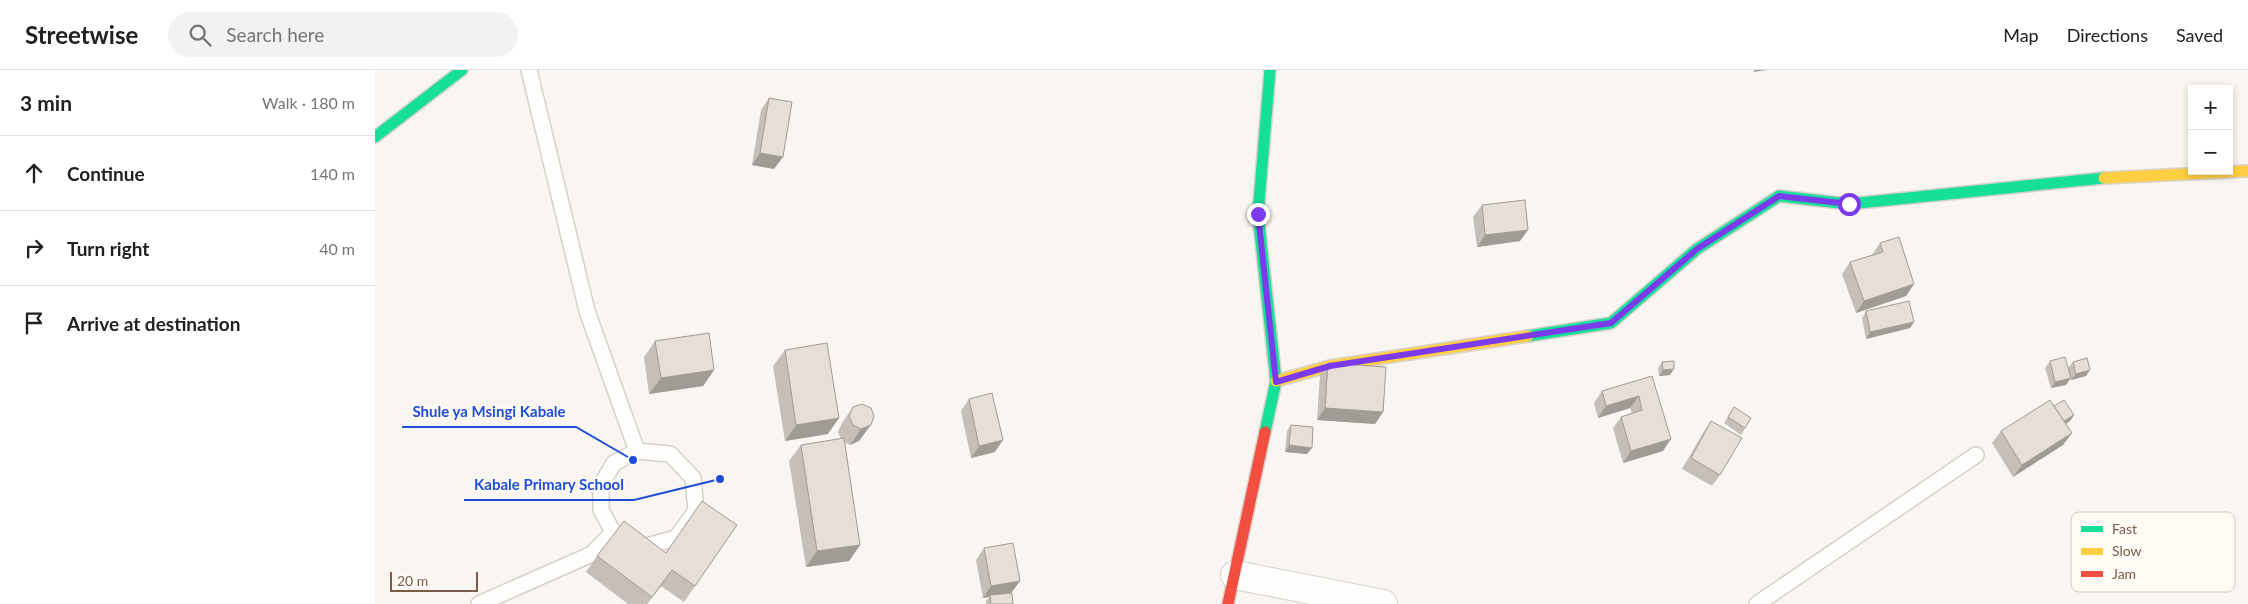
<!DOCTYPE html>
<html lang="en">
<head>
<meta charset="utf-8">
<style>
	body { margin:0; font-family:Lato,sans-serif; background:#f2f2f2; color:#202124 }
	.controls { position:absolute; right:15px; top:15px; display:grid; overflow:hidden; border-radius:0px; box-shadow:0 2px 8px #0003 }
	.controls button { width:45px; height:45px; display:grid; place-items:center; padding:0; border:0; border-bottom:1px solid #e0e0e0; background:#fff; color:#202124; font:25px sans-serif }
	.scale { position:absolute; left:15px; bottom:12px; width:88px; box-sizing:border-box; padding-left:5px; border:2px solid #7a5c4d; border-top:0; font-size:14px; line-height:18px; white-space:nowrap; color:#7a5c4d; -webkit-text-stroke:4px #fffaf3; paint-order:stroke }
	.stop { position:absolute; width:15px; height:15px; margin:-11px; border:4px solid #7c3aed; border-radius:50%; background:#fff }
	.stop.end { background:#7c3aed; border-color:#fff; box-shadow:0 1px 5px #0008 }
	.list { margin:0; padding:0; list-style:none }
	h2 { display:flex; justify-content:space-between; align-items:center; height:65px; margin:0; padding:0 20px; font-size:21px }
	h2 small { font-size:16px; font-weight:400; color:#757577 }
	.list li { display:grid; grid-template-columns:32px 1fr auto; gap:15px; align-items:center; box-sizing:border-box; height:75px; padding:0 20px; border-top:1px solid #e0e0e0 }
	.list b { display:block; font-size:19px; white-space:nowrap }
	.list em { font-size:16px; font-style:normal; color:#757577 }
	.icon { flex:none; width:28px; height:28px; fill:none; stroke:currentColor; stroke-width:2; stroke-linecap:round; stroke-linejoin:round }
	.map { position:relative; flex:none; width:1873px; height:534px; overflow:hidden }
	header { display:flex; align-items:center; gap:30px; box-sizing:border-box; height:70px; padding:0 25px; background:#fff; border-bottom:1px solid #e0e0e0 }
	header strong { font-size:24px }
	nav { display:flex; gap:28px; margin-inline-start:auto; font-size:18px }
	.search { width:350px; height:45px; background:#f2f2f2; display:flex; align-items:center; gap:12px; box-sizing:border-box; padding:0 18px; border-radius:28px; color:#757577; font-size:19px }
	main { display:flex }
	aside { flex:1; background:#fff }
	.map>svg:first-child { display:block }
</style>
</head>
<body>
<header>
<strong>Streetwise</strong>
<div class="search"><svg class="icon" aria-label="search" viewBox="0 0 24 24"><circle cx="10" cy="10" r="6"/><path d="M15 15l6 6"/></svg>Search here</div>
<nav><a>Map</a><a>Directions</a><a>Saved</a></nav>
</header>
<main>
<aside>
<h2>3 min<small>Walk · 180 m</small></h2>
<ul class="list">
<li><svg class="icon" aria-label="ahead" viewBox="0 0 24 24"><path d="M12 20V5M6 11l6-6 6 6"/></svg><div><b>Continue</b></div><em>140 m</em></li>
<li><svg class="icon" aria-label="right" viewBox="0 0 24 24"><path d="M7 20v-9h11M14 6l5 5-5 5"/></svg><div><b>Turn right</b></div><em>40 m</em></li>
<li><svg class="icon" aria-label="arrive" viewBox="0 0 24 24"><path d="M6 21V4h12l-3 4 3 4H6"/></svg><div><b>Arrive at destination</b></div></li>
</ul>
</aside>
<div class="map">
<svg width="1873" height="534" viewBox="0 0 1873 534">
	<rect width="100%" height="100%" fill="#f9f5f0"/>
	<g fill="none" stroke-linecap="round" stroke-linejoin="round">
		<defs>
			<g id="lane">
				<path d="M154 0 212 241 262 381"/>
				<path d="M262 381 295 384 318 408 321 441 301 468 268 477 238 462 226 440V415L239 393Z"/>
				<path d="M104 534 217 484 238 462"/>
				<path d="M1382 534 1601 385"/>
			</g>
			<path id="street" d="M860 505 1008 534"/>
			<g id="fast">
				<path d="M0 67 87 0"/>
				<path d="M1153 266 1236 253 1322 179 1404 126 1474 134 1729 108"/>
				<path d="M890 362 901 311 883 144 895 0"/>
			</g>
			<g id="slow">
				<path d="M1729 108 1873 101"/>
				<path d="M901 311 955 296 1153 266"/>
			</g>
			<path id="jam" d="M853 534 890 362"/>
		</defs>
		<use href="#lane" stroke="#d7d1cb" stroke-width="18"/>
		<use href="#street" stroke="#d7d1cb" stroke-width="30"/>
		<use href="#fast" stroke="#d9d2cb" stroke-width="14"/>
		<use href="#slow" stroke="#d9d2cb" stroke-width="14"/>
		<use href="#jam" stroke="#d9d2cb" stroke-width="14"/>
		<use href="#lane" stroke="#fefefd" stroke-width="15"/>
		<use href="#street" stroke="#fefefd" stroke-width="28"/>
		<use href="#fast" stroke="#16e098" stroke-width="11"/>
		<use href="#slow" stroke="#ffcf43" stroke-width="11"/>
		<use href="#jam" stroke="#f24e42" stroke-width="11"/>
	</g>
	<g fill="#c6bfb9">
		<path d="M394 28 399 99 377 95 386 40Z"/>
		<path d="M1107 135 1145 171 1102 177 1098 147Z"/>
		<path d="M1505 173 1539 214 1531 226 1481 243 1467 204 1475 192 1497 185Z"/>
		<path d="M1491 241 1539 252 1535 258 1491 269 1487 248Z"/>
		<path d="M280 271 339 300 328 316 274 324 269 287Z"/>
		<path d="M410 280 453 364 410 371 398 296Z"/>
		<path d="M1675 291 1691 315 1676 318 1670 298Z"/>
		<path d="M1287 292 1295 305 1284 306 1283 298Z"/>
		<path d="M1698 292 1711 306 1696 310 1693 298Z"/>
		<path d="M953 293 1008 342 1000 354 942 350 945 305Z"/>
		<path d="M1277 306 1288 381 1248 393 1238 358 1246 347 1257 343 1255 338 1223 348 1219 333 1227 321Z"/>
		<path d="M594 329 620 382 596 388 586 341Z"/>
		<path d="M1679 336 1699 345 1695 351 1691 354 1688 375 1638 407 1617 373 1626 361Z"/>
		<path d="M478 337 496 338 484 371 475 375 469 372 485 475 474 491 431 497 414 391 426 375 466 369 463 362 467 353Z"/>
		<path d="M1359 337 1376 348 1366 365 1349 353Z"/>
		<path d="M1336 351 1345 405 1337 416 1307 399 1328 363Z"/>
		<path d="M916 355 932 384 910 382 912 361Z"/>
		<path d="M362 455 309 532 286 516 272 534H253L211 502 222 486 291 483Z"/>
		<path d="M609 478 645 511 636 523 638 534H611V531L614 527 608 528 601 490Z"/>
	</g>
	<g fill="#a19b96">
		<path d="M1380 0H1392L1378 2Z"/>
		<path d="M385 83 408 87 399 99 377 95Z"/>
		<path d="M1153 160 1145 171 1102 177 1110 165Z"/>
		<path d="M1539 214 1531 226 1481 243 1489 231Z"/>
		<path d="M1539 252 1535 258 1491 269 1495 262Z"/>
		<path d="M1299 299 1295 305 1284 306 1288 300Z"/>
		<path d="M339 300 328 316 274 324 286 308Z"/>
		<path d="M1715 300 1711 306 1696 310 1701 304Z"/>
		<path d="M1696 308 1691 315 1676 318 1680 312Z"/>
		<path d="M1264 326 1255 338 1223 348 1231 336Z"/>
		<path d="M950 338 1008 342 1000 354 942 350Z"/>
		<path d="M1699 345 1695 351 1684 358 1688 352Z"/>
		<path d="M464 348 453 364 410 371 421 355Z"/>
		<path d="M496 355 484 371 475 375 486 359Z"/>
		<path d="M1697 363 1688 375 1638 407 1647 395Z"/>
		<path d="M1296 369 1288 381 1248 393 1256 381Z"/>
		<path d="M628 370 620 382 596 388 604 376Z"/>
		<path d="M914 375 937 378 932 384 910 382Z"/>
		<path d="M485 475 474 491 431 497 442 481Z"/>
		<path d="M297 500 286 516 272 534 277 527Z"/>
		<path d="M645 511 636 523 615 525 614 527 608 528 616 516Z"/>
	</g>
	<g fill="#e6ded7" stroke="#a19b96">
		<path d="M394 28 417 32 408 87 385 83Z"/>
		<path d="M1150 130 1153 160 1110 165 1107 135Z"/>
		<path d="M1524 167 1539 214 1489 231 1475 192 1508 182 1505 173Z"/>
		<path d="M1534 231 1539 252 1495 262 1491 241Z"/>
		<path d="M334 263 339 300 286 308 280 271Z"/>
		<path d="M452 273 464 348 421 355 410 280Z"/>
		<path d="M1690 287 1696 308 1680 312 1675 291Z"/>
		<path d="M1712 288 1715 300 1701 304 1698 292Z"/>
		<path d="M1299 291V299L1288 300 1287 292Z"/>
		<path d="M953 293 1011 297 1008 342 950 338Z"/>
		<path d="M1277 306 1296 369 1256 381 1246 347 1267 340 1264 326 1231 336 1227 321Z"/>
		<path d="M617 323 628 370 604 376 594 329Z"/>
		<path d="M1675 330 1697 363 1647 395 1626 361Z"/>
		<path d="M1689 330 1699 345 1689 351 1679 336Z"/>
		<path d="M487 334 496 338 499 346 496 355 486 359 478 355 474 346 478 337Z"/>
		<path d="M1359 337 1376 348 1370 358 1353 347Z"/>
		<path d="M1336 351 1367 368 1345 405 1316 388Z"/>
		<path d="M916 355 938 357 937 378 914 375Z"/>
		<path d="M469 368 485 475 442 481 426 375Z"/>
		<path d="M327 431 362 455 320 516 297 500 277 527 222 486 249 451 291 483Z"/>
		<path d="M638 473 645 511 616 516 609 478Z"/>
		<path d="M637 523 638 534H616L615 525Z"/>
	</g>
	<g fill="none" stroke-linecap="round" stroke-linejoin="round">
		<path stroke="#7c3aed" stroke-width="6" d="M883 144 901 312 955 296 1236 253 1322 179 1404 126 1474 134"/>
	</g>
	<rect x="1696" y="442" width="164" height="80" rx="8" fill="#fffaf3" stroke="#d7cbc1" stroke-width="1"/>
	<rect x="1706" y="456" width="22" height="6" fill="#16e098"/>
	<rect x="1706" y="478" width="22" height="7" fill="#ffcf43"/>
	<rect x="1706" y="501" width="22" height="6" fill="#f24e42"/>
	<g font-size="14" fill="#7a5c4d">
		<text x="1737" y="464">Fast</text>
		<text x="1737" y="486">Slow</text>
		<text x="1737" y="509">Jam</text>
	</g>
	<path fill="none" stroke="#1d4ed8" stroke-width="2" d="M258 390L201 357H27M345 409L259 430H89"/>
	<g fill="#1d4ed8" stroke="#fffaf3" stroke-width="2">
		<circle cx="258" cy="390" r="5"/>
		<circle cx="345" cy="409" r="5"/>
	</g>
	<g font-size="15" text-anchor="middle" font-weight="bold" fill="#1d4ed8" stroke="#fffaf3" stroke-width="4.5" stroke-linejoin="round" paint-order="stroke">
		<text x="114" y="347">Shule ya Msingi Kabale</text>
		<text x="174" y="420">Kabale Primary School</text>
	</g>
</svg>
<div class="controls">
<button>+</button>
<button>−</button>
</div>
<div class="scale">20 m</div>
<div class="stop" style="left:1474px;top:134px"></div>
<div class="stop end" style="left:883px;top:144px"></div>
</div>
</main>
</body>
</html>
